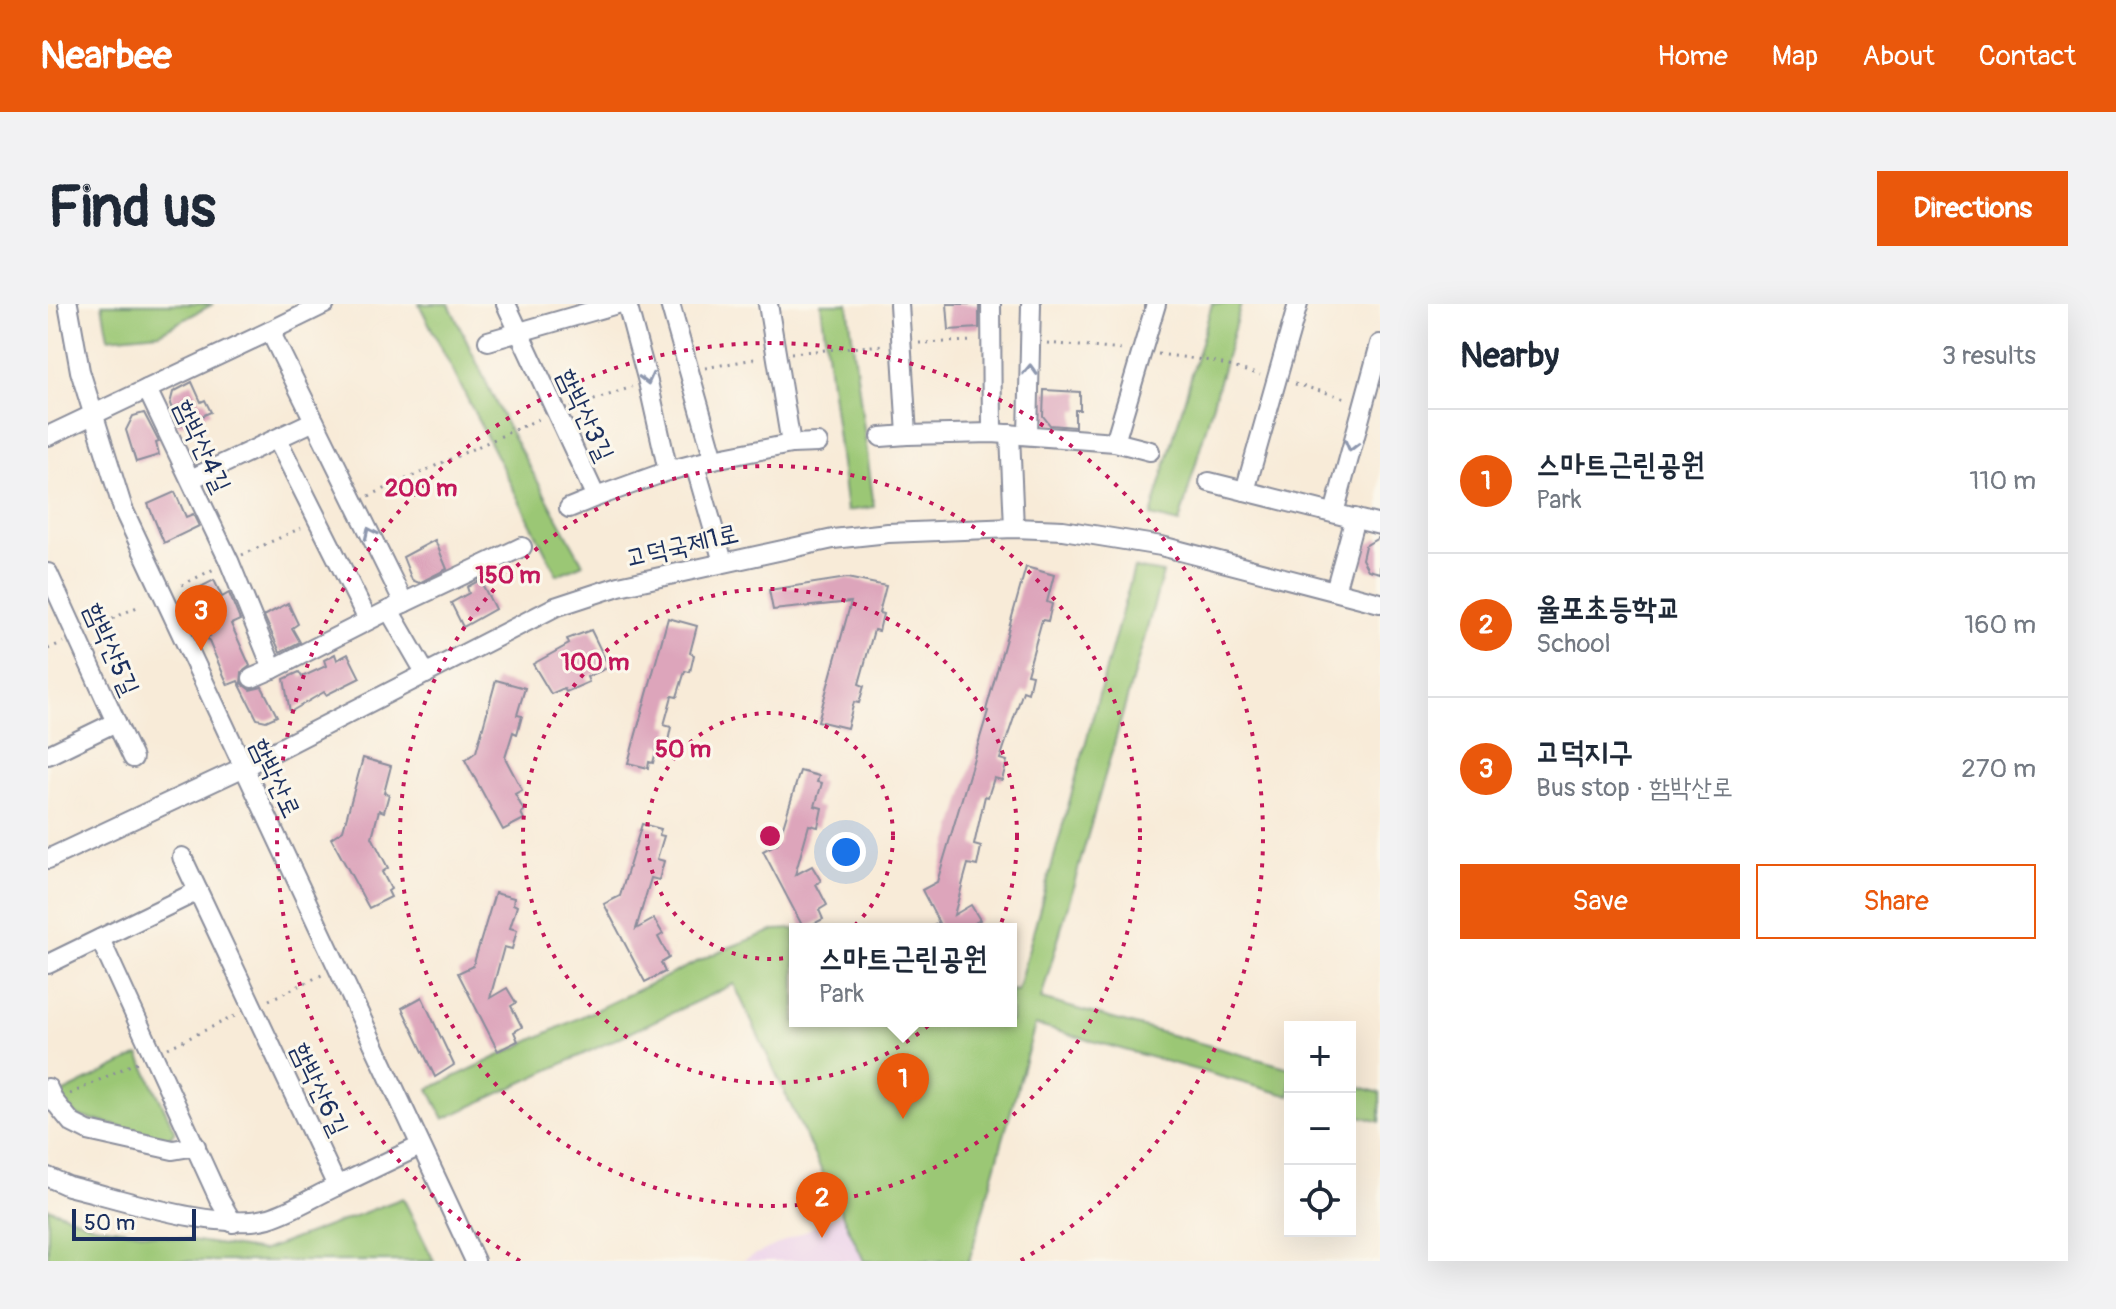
<!DOCTYPE html>
<html lang="en">
<head>
<meta charset="utf-8">
<style>
	body { margin:0; font-family:Pangolin,"Poor Story",sans-serif; background:#f2f2f3; color:#1f2937 }
	.controls { position:absolute; right:24px; bottom:24px; display:grid; overflow:hidden; border-radius:0px; box-shadow:0 8px 32px #0002 }
	.controls button { width:72px; height:72px; display:grid; place-items:center; padding:0; border:0; border-bottom:2px solid #e0e1e3; background:#fff; color:#1f2937; font:40px sans-serif }
	.scale { position:absolute; left:24px; bottom:20px; width:124px; box-sizing:border-box; padding-left:8px; border:4px solid #1b2f5e; border-top:0; font-size:22px; line-height:28px; white-space:nowrap; color:#1b2f5e; -webkit-text-stroke:6px #fbf7ec; paint-order:stroke }
	.you { position:absolute; left:798px; top:548px; width:28px; height:28px; margin:-20px; border:6px solid #fff; border-radius:50%; background:#1a73e8; box-shadow:0 0 0 12px #1a73e833 }
	.badge { display:grid; place-items:center; width:52px; height:52px; border-radius:50%; background:#ea580c; color:#fff; font-size:26px; font-weight:700 }
	.pin { position:absolute; translate:-50% -66px; filter:drop-shadow(0 2px 4px #0008) }
	.pin::after { content:''; position:absolute; top:42px; width:28px; height:24px; background:inherit; clip-path:polygon(0 0,100% 0,50% 100%) }
	.popup { position:absolute; left:741px; top:619px; width:228px; height:104px; box-sizing:border-box; display:grid; place-content:center; border-radius:0px; background:#fff; filter:drop-shadow(0 2px 6px #0005); font-size:26px; white-space:nowrap; color:#747a83 }
	.popup b { font-size:30px; color:#1f2937 }
	.popup::after { content:''; position:absolute; left:50%; top:100%; margin-left:-16px; border:16px solid transparent; border-top-color:#fff }
	.list { margin:0; padding:0; list-style:none }
	h2 { display:flex; justify-content:space-between; align-items:center; height:104px; margin:0; padding:0 32px; font-size:34px }
	h2 small { font-size:26px; font-weight:400; color:#747a83 }
	.list li { display:grid; grid-template-columns:52px 1fr auto; gap:24px; align-items:center; box-sizing:border-box; height:144px; padding:0 32px; border-top:2px solid #e0e1e3 }
	.list b { display:block; font-size:30px; white-space:nowrap }
	.list p { margin:0; font-size:26px; white-space:nowrap; color:#747a83 }
	.list em { font-size:26px; font-style:normal; color:#747a83 }
	.actions { display:flex; gap:16px; padding:24px 32px }
	.actions a { flex:1; padding:18px 0; border:2px solid #ea580c; border-radius:0px; text-align:center; font-size:28px; color:#ea580c }
	.actions .main { background:#ea580c; color:#fff }
	.icon { flex:none; width:44px; height:44px; fill:none; stroke:currentColor; stroke-width:2; stroke-linecap:round; stroke-linejoin:round }
	.map { position:relative; flex:none; width:1332px; height:957px; overflow:hidden; border-radius:0px }
	header { display:flex; align-items:center; gap:48px; box-sizing:border-box; height:112px; padding:0 40px; background:#ea580c; color:#fff }
	header strong { font-size:38px }
	nav { display:flex; gap:44px; margin-inline-start:auto; font-size:28px }
	.intro { display:flex; align-items:center; justify-content:space-between; box-sizing:border-box; height:192px; padding:0 48px }
	h1 { margin:0; font-size:56px }
	.button { padding:20px 36px; border-radius:0px; background:#ea580c; color:#fff; font-size:28px; font-weight:700 }
	main { display:flex; gap:48px; padding:0 48px }
	aside { flex:1; background:#fff; border-radius:0px; box-shadow:0 8px 32px #0002 }
	.map>svg:first-child { display:block }
</style>
</head>
<body>
<header>
<strong>Nearbee</strong>
<nav><a>Home</a><a>Map</a><a>About</a><a>Contact</a></nav>
</header>
<div class="intro"><h1>Find us</h1><a class="button">Directions</a></div>
<main>
<div class="map">
<svg width="1332" height="957" viewBox="0 0 1332 957">
	<rect width="100%" height="100%" fill="#fbf7ec"/>
	<filter id="ink" filterUnits="userSpaceOnUse"><feTurbulence type="fractalNoise" baseFrequency=".0125" numOctaves="2"/><feDisplacementMap in="SourceGraphic" scale="16" xChannelSelector="R" yChannelSelector="G"/><feConvolveMatrix kernelMatrix="1 2 1 2 8 2 1 2 1" color-interpolation-filters="sRGB"/></filter>
	<filter id="wash" filterUnits="userSpaceOnUse"><feTurbulence type="fractalNoise" baseFrequency=".006" numOctaves="4" result="noise"/><feDisplacementMap in="SourceGraphic" scale="32" xChannelSelector="R" yChannelSelector="G"/><feGaussianBlur stdDeviation="1.8" result="paint"/><feColorMatrix in="noise" values="0 0 0 0 0 0 0 0 0 0 0 0 0 0 0 0 0 1.4 0 .05"/><feComposite in="paint" operator="in"/></filter>
	<g filter="url(#wash)">
		<rect width="100%" height="100%" fill="#f8ebd8"/>
		<path fill="#ecd1ea" d="M793 910 816 957H694Z"/>
		<g fill="#9bc774" stroke="#5b7b69" stroke-width="2">
			<path d="M54 0H165L111 29 60 34Z"/>
			<path d="M371 0H401L457 118 535 260 509 271Z"/>
			<path d="M773 0H800L826 203 799 207Z"/>
			<path d="M1164 0H1193L1131 219 1103 212Z"/>
			<path d="M1086 264 1115 269 993 695 1242 764V792L987 721 921 957H816L686 680 396 815 381 785 672 647 727 626 747 625V717H963V686L969 687Z"/>
			<path d="M91 751 127 827 120 835 30 812 20 803 12 790Z"/>
			<path d="M1302 780 1332 789V818L1302 809Z"/>
			<path d="M355 894 386 957H0V904L45 921 214 947Z"/>
		</g>
		<g id="blocks">
			<g fill="#dda5bb">
				<path d="M899 0H931V24L901 26Z"/>
				<path d="M144 78 153 98 157 96 163 108 131 122 122 100 125 88Z"/>
				<path d="M996 86 1032 88V106H1027V123L1002 121 995 112Z"/>
				<path d="M96 109 111 138 108 139 111 151 88 158 78 126 85 112Z"/>
				<path d="M127 188 138 213 145 210 151 222 116 239 100 200Z"/>
				<path d="M1332 233V269L1320 266 1314 255 1317 242Z"/>
				<path d="M387 236 399 265 371 279 364 276 355 253Z"/>
				<path d="M978 263 1006 271 999 298 1004 300 1000 317 994 316 979 370 984 371 980 389 975 387 952 455 959 457 954 476 946 474 940 493 937 492 926 541 933 543 929 562 920 560 906 611 923 601 932 616 927 619 930 625H879L891 619 874 586 889 578 940 407 938 406Z"/>
				<path d="M799 274 838 282 831 309 835 310 831 327 826 326 811 380 816 382 811 399 806 398 799 424 770 417 803 298 725 306 721 286Z"/>
				<path d="M166 276 174 293 181 289 192 316 183 320 202 362 194 368 193 379 202 386 214 383 229 412 218 417 209 415 190 377 180 381 159 333 162 332 143 288Z"/>
				<path d="M432 276 447 305 415 323 403 299 421 289 419 283Z"/>
				<path d="M240 299 250 320 244 324 252 338 232 348 216 312Z"/>
				<path d="M620 314 649 322 642 349 646 351 642 368 637 367 629 393 624 392 616 421 623 423 619 442 610 440 605 459 601 458 600 464 580 459Z"/>
				<path d="M543 326 561 363 539 373 541 378 518 388 516 384 503 390 485 360 521 340 519 335Z"/>
				<path d="M287 350 289 356 300 350 312 374 278 391 276 388 242 408 236 375 251 368 254 373 278 362 276 356Z"/>
				<path d="M448 376 477 384 469 411 474 412 469 430 465 428 457 454 474 486 467 490 476 507 473 509 476 515 455 526 417 456 428 448Z"/>
				<path d="M315 454 343 462 336 489 341 490 336 508 331 506 324 533 340 564 334 568 343 585 340 587 343 593 321 604 283 534 295 526Z"/>
				<path d="M752 467 771 472 769 478 774 479 767 502 774 504 770 523 761 521 747 571 764 562 773 577 768 580 779 601 771 606 775 615 756 625 715 547 730 539Z"/>
				<path d="M594 520 613 525 611 531 616 532 609 555 616 557 611 576 603 574 588 625 606 615 615 630 610 633 621 654 613 659 617 668 597 678 556 600 572 592Z"/>
				<path d="M447 589 466 594 465 600 469 602 462 624 469 626 464 645 456 643 442 694 459 684 468 699 463 702 474 723 466 728 470 737 450 747 410 669 425 662Z"/>
				<path d="M374 693 406 761 387 773 354 704Z"/>
			</g>
		</g>
	</g>
	<g filter="url(#ink)">
		<use href="#blocks" fill-opacity="0" stroke="#8a8d9b" stroke-width="2"/>
		<g fill="none" stroke-linecap="round" stroke-linejoin="round">
			<defs>
				<g id="minor">
					<path d="M20 0 32 67 75 205 427 957"/>
					<path d="M458 0 548 193 620 167 666 155 743 140 720 0"/>
					<path d="M579 0 600 78 620 167"/>
					<path d="M622 0 666 155"/>
					<path d="M851 0 859 131 944 129 1067 138 1108 0"/>
					<path d="M943 0 944 129"/>
					<path d="M1250 0 1197 187 1332 221"/>
					<path d="M222 27 277 0"/>
					<path d="M440 37 569 0"/>
					<path d="M962 130 966 224"/>
					<path d="M980 131 983 0"/>
					<path d="M0 132 99 85"/>
					<path d="M833 133 859 131"/>
					<path d="M229 135 320 316"/>
					<path d="M1067 138 1102 147"/>
					<path d="M743 140 770 139"/>
					<path d="M647 161 675 258"/>
					<path d="M143 175 266 117"/>
					<path d="M1161 178 1197 187"/>
					<path d="M521 204 548 193"/>
					<path d="M1286 209 1332 40"/>
					<path d="M0 269 68 418 0 451"/>
					<path d="M1287 287 1307 214"/>
					<path d="M356 299 222 27 99 85 181 257 225 365 341 306 378 370"/>
					<path d="M347 303 474 243"/>
					<path d="M204 374 225 365"/>
					<path d="M68 418 85 454"/>
					<path d="M134 553 150 587"/>
					<path d="M0 555 194 464 507 303 571 282 785 235 840 229 966 224 1015 226 1113 242 1332 299"/>
					<path d="M52 635 172 897 185 919"/>
					<path d="M0 660 150 587 289 882C267 892 244 907 221 914 168 928 75 895 20 882L0 873"/>
					<path d="M0 784 6 797 24 819 40 827 125 846 148 842"/>
					<path d="M289 882 372 842"/>
				</g>
			</defs>
			<use href="#minor" stroke="#8a8d9b" stroke-width="22"/>
			<g stroke="#8a8d9b" stroke-width="3" stroke-dasharray="2 6" stroke-linecap="butt">
				<path d="M871 39 927 37"/>
				<path d="M999 39 1075 46"/>
				<path d="M743 49 835 41"/>
				<path d="M1110 50 1164 57 1212 71"/>
				<path d="M657 64 712 54"/>
				<path d="M1247 80 1301 95"/>
				<path d="M523 104 584 83"/>
				<path d="M321 192 493 114"/>
				<path d="M194 251 253 224"/>
				<path d="M134 281 166 265"/>
				<path d="M43 325 89 303"/>
				<path d="M0 345 15 338"/>
				<path d="M221 696 276 670"/>
				<path d="M120 744 189 711"/>
				<path d="M22 790 91 757"/>
			</g>
			<use href="#minor" stroke="#fff" stroke-width="18"/>
		</g>
		<defs><path id="oneway-chevron" d="M-2-3.5L2.5 0L-2 3.5" fill="none" stroke-width="1.6" stroke-linecap="round" stroke-linejoin="round" transform="scale(2)"/></defs>
		<g stroke="#8d97ae">
			<use href="#oneway-chevron" transform="translate(982 66) rotate(-88)"/>
			<use href="#oneway-chevron" transform="translate(599 75) rotate(76)"/>
			<use href="#oneway-chevron" transform="translate(1303 142) rotate(104)"/>
			<use href="#oneway-chevron" transform="translate(322 229) rotate(-115)"/>
		</g>
	</g>
	<g fill="none" stroke="#c2185b" stroke-width="4" stroke-dasharray="4 8">
		<circle cx="722" cy="532" r="123"/>
		<circle cx="722" cy="532" r="247"/>
		<circle cx="722" cy="532" r="370"/>
		<path d="M472 957A493 493 0 1 1 972 957"/>
	</g>
	<g text-anchor="middle" stroke-width="6" stroke-linejoin="round" paint-order="stroke">
		<g font-size="26" fill="#1b2f5e" stroke="#fbf7ec">
			<text transform="translate(538 111) rotate(65)" y="9">함박산3길</text>
			<text transform="translate(155 142) rotate(65)" y="9">함박산4길</text>
			<text transform="translate(634 241) rotate(-13)" y="9">고덕국제1로</text>
			<text transform="translate(64 345) rotate(66)" y="9">함박산5길</text>
			<text transform="translate(228 474) rotate(65)" y="9">함박산로</text>
			<text transform="translate(272 785) rotate(65)" y="9">함박산6길</text>
		</g>
	</g>
	<circle cx="722" cy="532" r="12" fill="#c2185b" stroke="#fbf7ec" stroke-width="4"/>
	<g font-size="24" text-anchor="middle" font-weight="bold" fill="#c2185b" stroke="#fbf7ec" stroke-width="6" stroke-linejoin="round" paint-order="stroke">
		<text x="373" y="192">200 m</text>
		<text x="460" y="279">150 m</text>
		<text x="547" y="366">100 m</text>
		<text x="635" y="453">50 m</text>
	</g>
</svg>
<div class="controls">
<button>+</button>
<button>−</button>
<button><svg class="icon" aria-label="locate" viewBox="0 0 24 24"><circle cx="12" cy="12" r="6"/><path d="M12 2v4M12 18v4M2 12h4M18 12h4"/></svg></button>
</div>
<div class="scale">50 m</div>
<div class="you"></div>
<div class="pin badge" style="left:855px;top:815px">1</div>
<div class="popup"><b>스마트근린공원</b>Park</div>
<div class="pin badge" style="left:774px;top:934px">2</div>
<div class="pin badge" style="left:153px;top:347px">3</div>
</div>
<aside>
<h2>Nearby<small>3 results</small></h2>
<ul class="list">
<li><span class="badge">1</span><div><b>스마트근린공원</b><p>Park</p></div><em>110 m</em></li>
<li><span class="badge">2</span><div><b>율포초등학교</b><p>School</p></div><em>160 m</em></li>
<li><span class="badge">3</span><div><b>고덕지구</b><p>Bus stop · 함박산로</p></div><em>270 m</em></li>
</ul>
<div class="actions"><a class="main">Save</a><a>Share</a></div>
</aside>
</main>
</body>
</html>
